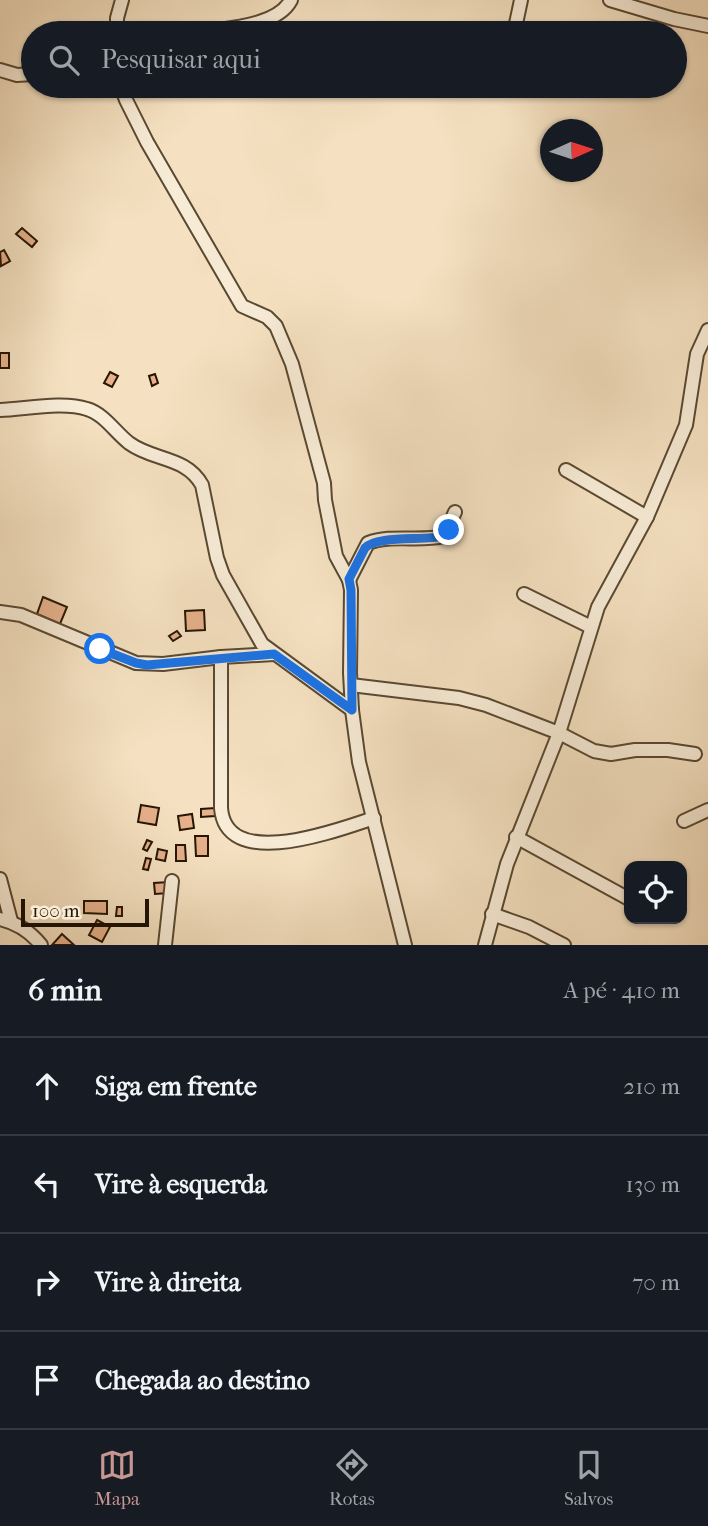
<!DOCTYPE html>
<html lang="pt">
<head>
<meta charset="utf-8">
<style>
	body { margin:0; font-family:"IM FELL French Canon",serif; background:#242831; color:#f1f3f6 }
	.controls { position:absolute; right:21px; bottom:21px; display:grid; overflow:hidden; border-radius:14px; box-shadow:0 2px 5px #0004 }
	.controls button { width:63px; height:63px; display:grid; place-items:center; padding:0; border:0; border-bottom:2px solid #363941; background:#171b24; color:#f1f3f6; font:35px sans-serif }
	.compass { position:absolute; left:540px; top:119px; width:63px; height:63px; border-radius:50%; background:#171b24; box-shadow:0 2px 5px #0004; rotate:87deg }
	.scale { position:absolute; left:21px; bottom:18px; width:128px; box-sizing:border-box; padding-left:7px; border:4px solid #251603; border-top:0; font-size:19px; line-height:24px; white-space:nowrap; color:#251603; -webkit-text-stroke:5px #f8ecd7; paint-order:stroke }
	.stop { position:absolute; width:21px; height:21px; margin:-16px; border:5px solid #1a73e8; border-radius:50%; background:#fff }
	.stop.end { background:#1a73e8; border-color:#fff; box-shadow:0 2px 7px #0008 }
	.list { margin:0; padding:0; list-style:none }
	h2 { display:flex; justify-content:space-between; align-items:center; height:91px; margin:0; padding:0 28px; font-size:30px }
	h2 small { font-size:23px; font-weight:400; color:#9ea1a6 }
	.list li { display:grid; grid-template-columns:46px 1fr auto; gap:21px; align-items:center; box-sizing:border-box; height:98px; padding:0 28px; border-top:2px solid #363941 }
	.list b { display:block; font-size:26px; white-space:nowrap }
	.list em { font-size:23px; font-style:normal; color:#9ea1a6 }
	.icon { flex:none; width:38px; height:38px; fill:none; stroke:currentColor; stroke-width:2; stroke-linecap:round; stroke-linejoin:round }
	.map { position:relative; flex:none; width:708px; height:945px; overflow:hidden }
	.search { position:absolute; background:#171b24; box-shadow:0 2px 5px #0004; left:21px; right:21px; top:21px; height:77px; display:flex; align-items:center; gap:18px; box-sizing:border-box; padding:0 24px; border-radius:38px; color:#9ea1a6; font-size:26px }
	.sheet { height:483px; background:#171b24 }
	nav { display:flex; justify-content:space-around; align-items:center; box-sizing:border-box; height:98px; border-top:2px solid #363941; background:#171b24; font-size:19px; color:#9ea1a6 }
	nav a { display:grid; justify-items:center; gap:4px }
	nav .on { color:#c59692 }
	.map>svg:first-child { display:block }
</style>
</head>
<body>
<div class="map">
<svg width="708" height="945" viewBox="0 0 708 945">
	<rect width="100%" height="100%" fill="#f5e1c1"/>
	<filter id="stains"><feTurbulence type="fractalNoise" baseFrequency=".00286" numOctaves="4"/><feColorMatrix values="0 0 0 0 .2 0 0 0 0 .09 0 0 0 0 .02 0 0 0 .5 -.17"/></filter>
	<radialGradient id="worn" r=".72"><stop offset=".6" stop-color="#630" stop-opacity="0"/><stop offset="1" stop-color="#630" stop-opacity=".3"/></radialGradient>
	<g fill="#e6b18b" stroke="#251603" stroke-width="2">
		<path d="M22 228 37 241 32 247 16 234Z"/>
		<path d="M4 250 10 261 1 266 0 252Z"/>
		<rect x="0" y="353" width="9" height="15"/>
		<path d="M110 372 118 376 112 387 104 383Z"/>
		<path d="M155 374 158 383 152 386 149 376Z"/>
		<path d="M43 597 67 607 60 624 37 614Z"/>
		<path d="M204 610 205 630 186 631 185 611Z"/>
		<path d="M177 631 181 636 173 641 169 636Z"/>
		<path d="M141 805 159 808 156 825 138 822Z"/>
		<path d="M215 808V816L201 817V809Z"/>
		<path d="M192 814 194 828 180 830 178 816Z"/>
		<path d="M195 836H208V856H196Z"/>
		<path d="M147 840 152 842 147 851 143 849Z"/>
		<path d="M176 845H185L186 861H176Z"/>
		<path d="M158 849 167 851 165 861 156 859Z"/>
		<path d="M146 858 151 859 148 870 143 869Z"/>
		<path d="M169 882V893L155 894 154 883Z"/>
		<path d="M84 901H107V914L84 913Z"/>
		<path d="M117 907H122V916H116Z"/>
		<path d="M97 920 110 927 102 942 89 935Z"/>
		<path d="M62 934 74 945H52Z"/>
	</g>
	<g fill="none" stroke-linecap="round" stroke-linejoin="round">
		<defs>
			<g id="minor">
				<path d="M610 0 674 19 708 26"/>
				<path d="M117 33V18L122 0"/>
				<path d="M198 33C225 28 277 27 291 0"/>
				<path d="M514 33 521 0"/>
				<path d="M0 70 17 75 33 74"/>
				<path d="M121 86 126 100 147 142 242 306 267 317 276 326 292 364 324 483 325 500 336 556 349 580 351 590 350 673 352 710 359 762 405 945"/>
				<path d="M0 410C26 409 63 401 87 409 104 414 115 432 129 443 153 461 186 456 202 485L217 558 223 575 262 644 352 710"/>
				<path d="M566 470 647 517"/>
				<path d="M349 580 368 543C391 534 420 542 444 536L455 512"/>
				<path d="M524 594 591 627"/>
				<path d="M0 612 21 615 136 663 163 664 221 657 274 654"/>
				<path d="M221 657V808C226 873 340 829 374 818"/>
				<path d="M351 685 459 698 486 705 559 733 594 751 611 754 635 750H668L695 754"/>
				<path d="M684 821 708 810"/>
				<path d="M516 837 629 899"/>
				<path d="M0 879 11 921"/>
				<path d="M492 914 529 927 564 945"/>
				<path d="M0 919C17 923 30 931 41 945"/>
				<path d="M165 945 172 881"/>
				<path d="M485 945 507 864 559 733 598 607 647 517 686 425 697 354 708 330"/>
			</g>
		</defs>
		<use href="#minor" stroke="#594932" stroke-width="16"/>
		<use href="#minor" stroke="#f8ecd7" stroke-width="12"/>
	</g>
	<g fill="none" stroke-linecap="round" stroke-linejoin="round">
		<path stroke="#1a73e8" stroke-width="9" d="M100 649 136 663 147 665 274 654 352 710 351 590 349 579 365 548C376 535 425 541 444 536L449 530"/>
	</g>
	<rect width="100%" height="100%" filter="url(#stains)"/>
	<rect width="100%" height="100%" fill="url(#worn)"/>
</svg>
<div class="controls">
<button><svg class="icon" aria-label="locate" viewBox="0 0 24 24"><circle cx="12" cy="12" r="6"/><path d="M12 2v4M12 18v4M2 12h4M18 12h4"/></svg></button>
</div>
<svg class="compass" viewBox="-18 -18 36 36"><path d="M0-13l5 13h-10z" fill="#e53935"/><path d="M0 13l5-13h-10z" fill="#9ea1a6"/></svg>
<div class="scale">100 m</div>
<div class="stop" style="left:100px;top:649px"></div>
<div class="stop end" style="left:449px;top:530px"></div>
<div class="search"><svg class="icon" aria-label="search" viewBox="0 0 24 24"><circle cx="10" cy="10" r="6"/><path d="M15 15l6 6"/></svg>Pesquisar aqui</div>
</div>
<section class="sheet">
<h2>6 min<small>A pé · 410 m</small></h2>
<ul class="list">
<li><svg class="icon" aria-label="ahead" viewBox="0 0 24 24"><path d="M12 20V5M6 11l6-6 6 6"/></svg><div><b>Siga em frente</b></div><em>210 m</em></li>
<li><svg class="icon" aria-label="left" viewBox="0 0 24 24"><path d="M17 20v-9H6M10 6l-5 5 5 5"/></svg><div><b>Vire à esquerda</b></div><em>130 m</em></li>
<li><svg class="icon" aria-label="right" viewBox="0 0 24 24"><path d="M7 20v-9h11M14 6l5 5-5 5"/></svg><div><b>Vire à direita</b></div><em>70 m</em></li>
<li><svg class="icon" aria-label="arrive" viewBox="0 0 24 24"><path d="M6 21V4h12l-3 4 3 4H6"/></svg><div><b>Chegada ao destino</b></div></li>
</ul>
</section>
<nav>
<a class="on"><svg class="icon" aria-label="map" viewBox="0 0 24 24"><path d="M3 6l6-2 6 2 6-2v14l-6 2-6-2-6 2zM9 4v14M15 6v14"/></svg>Mapa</a>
<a><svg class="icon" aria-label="directions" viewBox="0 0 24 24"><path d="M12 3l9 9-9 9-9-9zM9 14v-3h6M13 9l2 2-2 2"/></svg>Rotas</a>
<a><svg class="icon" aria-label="saved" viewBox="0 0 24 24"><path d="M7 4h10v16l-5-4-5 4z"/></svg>Salvos</a>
</nav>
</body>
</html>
